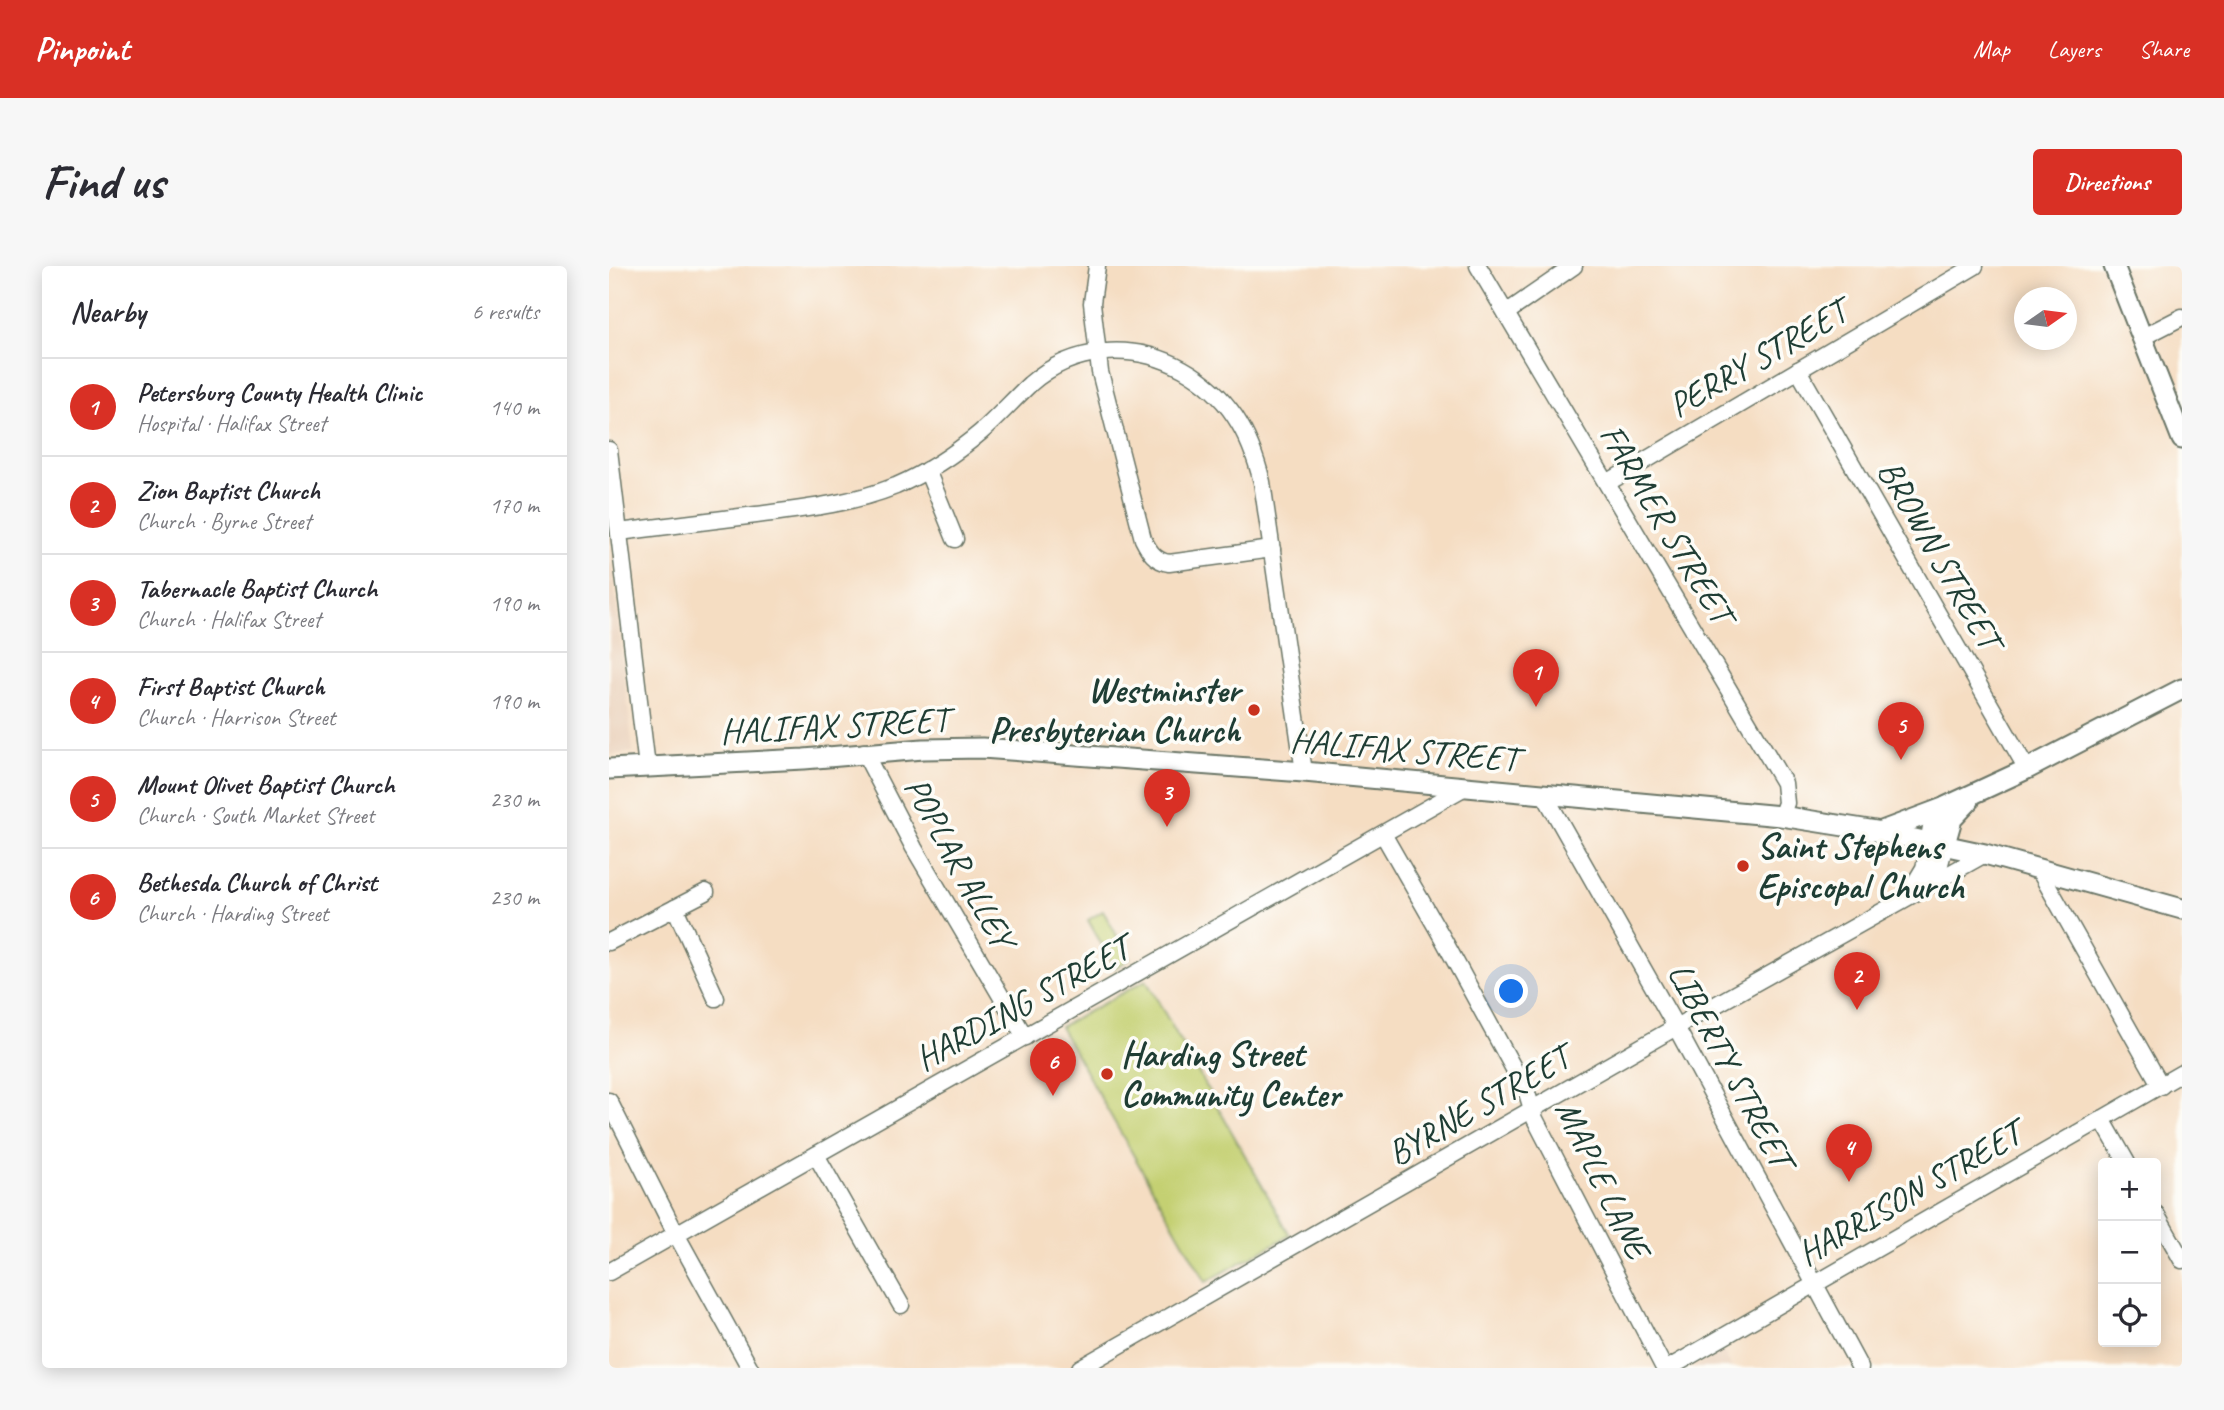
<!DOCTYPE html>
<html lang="en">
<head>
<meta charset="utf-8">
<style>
	body { margin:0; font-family:Caveat,sans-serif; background:#f7f7f7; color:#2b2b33 }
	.controls { position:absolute; right:21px; bottom:21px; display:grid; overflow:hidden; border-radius:7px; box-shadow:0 4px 18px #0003 }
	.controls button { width:63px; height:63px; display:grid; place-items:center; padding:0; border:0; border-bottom:2px solid #e1e1e2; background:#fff; color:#2b2b33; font:35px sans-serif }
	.compass { position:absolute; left:1405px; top:21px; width:63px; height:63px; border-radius:50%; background:#fff; box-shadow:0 4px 18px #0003; rotate:76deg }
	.you { position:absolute; left:903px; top:726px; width:24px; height:24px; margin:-18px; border:5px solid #fff; border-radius:50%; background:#1a73e8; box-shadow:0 0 0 10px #1a73e833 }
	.badge { display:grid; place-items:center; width:46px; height:46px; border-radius:50%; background:#d93025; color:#fff; font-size:23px; font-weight:700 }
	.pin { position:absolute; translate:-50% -58px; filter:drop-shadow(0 2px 4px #0008) }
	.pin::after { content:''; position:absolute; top:37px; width:24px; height:21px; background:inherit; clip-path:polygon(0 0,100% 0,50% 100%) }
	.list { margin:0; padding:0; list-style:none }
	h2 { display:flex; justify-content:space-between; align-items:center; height:91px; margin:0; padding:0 28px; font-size:30px }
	h2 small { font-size:23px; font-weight:400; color:#7c7c81 }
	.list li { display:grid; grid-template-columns:46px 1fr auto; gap:21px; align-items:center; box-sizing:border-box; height:98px; padding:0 28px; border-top:2px solid #e1e1e2 }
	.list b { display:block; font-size:26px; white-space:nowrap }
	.list p { margin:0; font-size:23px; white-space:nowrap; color:#7c7c81 }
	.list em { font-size:23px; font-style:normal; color:#7c7c81 }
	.icon { flex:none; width:38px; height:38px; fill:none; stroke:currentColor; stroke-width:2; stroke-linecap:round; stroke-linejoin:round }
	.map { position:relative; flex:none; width:1573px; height:1102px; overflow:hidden; border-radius:7px }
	header { display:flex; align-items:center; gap:42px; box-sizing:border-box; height:98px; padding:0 35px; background:#d93025; color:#fff }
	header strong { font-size:33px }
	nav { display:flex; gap:38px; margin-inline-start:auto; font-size:24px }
	.intro { display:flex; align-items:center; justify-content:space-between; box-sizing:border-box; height:168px; padding:0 42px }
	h1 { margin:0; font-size:49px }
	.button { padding:18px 32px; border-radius:7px; background:#d93025; color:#fff; font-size:24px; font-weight:700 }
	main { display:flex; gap:42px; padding:0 42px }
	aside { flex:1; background:#fff; border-radius:7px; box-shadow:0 4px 18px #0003 }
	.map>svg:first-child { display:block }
</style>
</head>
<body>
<header>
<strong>Pinpoint</strong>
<nav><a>Map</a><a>Layers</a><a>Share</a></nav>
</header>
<div class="intro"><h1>Find us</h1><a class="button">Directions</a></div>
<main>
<aside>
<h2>Nearby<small>6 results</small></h2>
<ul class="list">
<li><span class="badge">1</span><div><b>Petersburg County Health Clinic</b><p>Hospital · Halifax Street</p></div><em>140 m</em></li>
<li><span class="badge">2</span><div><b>Zion Baptist Church</b><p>Church · Byrne Street</p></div><em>170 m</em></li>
<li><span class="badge">3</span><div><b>Tabernacle Baptist Church</b><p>Church · Halifax Street</p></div><em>190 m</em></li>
<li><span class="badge">4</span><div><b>First Baptist Church</b><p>Church · Harrison Street</p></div><em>190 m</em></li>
<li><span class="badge">5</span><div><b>Mount Olivet Baptist Church</b><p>Church · South Market Street</p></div><em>230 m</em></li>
<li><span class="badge">6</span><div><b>Bethesda Church of Christ</b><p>Church · Harding Street</p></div><em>230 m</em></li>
</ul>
</aside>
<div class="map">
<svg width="1573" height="1102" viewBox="0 0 1573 1102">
	<rect width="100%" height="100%" fill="#fdfcf7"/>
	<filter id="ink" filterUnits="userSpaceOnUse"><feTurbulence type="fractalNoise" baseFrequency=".0143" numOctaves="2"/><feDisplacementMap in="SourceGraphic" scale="14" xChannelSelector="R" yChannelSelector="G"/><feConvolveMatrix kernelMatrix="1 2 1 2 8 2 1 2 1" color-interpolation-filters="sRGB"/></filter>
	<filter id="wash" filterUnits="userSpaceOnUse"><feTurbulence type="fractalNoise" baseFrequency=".00686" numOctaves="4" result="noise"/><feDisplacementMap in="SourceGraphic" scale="28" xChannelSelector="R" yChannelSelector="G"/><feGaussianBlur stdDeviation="1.57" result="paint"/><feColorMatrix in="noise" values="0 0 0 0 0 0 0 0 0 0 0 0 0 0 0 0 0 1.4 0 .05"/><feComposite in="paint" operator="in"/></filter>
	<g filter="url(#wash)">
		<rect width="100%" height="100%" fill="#f5ddc2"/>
		<g fill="#e9cfb8">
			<path d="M0 275 24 486 0 489Z"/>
			<path d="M1114 1085 1123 1102H1083Z"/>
		</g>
		<g fill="#c4d072" stroke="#728653" stroke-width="2">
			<path d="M494 645 521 693 506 702 479 654Z"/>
			<path d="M537 714 681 969 597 1016 451 761Z"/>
		</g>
	</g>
	<g filter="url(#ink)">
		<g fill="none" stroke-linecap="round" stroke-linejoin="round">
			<defs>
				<g id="minor">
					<path d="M488 0 483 37 491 106 534 273C540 285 546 295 560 297L663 283"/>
					<path d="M869 0 1175 517 1177 537 1172 550"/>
					<path d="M897 47 965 0"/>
					<path d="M1532 72 1573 51"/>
					<path d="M1189 104 1418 503"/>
					<path d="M0 184 38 501"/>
					<path d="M318 204 346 273"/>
					<path d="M998 217 1366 0"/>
					<path d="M10 266C56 260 101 255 147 249 195 243 242 238 287 220 317 207 346 188 372 166 389 151 404 134 421 118 464 80 524 76 574 103 619 128 641 167 653 216L695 506"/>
					<path d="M255 486 305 582 416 771"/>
					<path d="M935 528 1067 761 1251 1102"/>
					<path d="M774 568 833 671 918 827 926 853 1055 1102"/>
					<path d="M1429 602 1552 820"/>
					<path d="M1323 617 1330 602 1336 578"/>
					<path d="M1300 627 1315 602 1321 575"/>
					<path d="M66 642 107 732"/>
					<path d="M0 676 97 626"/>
					<path d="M0 835 67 968 141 1102"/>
					<path d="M1493 853 1518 897"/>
					<path d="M207 889 292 1039"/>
					<path d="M1547 948 1573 994"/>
					<path d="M0 1006 856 521"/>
					<path d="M471 1102 1067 761 1376 588"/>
					<path d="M1060 1102 1573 807"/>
				</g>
				<g id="major">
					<path d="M1505 0 1573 173"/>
					<path d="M0 503 195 493 314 483 373 482 695 506 1172 550 1273 566 1376 588 1573 643"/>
					<path d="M1273 565 1337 541"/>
					<path d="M1321 575 1325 553 1338 540 1418 503 1573 423"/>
					<path d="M1336 578 1343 553 1360 535"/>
				</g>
			</defs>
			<use href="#minor" stroke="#6a7566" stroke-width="19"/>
			<use href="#major" stroke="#6a7566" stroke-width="23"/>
			<use href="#minor" stroke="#fff" stroke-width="16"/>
			<use href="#major" stroke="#fff" stroke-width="19"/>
		</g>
	</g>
	<g fill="#c8321e" stroke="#fdfcf7" stroke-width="2.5">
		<circle cx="645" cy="444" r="7"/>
		<circle cx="1134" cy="600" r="7"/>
		<circle cx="498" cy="808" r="7"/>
	</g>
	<g text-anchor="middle" stroke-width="7" stroke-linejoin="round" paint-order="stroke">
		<g font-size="35" fill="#1f3d34" stroke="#fdfcf7">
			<text transform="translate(1148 92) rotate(-30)" y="12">PERRY STREET</text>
			<text transform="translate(1058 257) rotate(59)" y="12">FARMER STREET</text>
			<text transform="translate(1331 288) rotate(60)" y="12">BROWN STREET</text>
			<text transform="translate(225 459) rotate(-3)" y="12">HALIFAX STREET</text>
			<text transform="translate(795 483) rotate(5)" y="12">HALIFAX STREET</text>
			<text transform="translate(351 596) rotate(61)" y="12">POPLAR ALLEY</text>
			<text transform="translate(413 737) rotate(-29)" y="12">HARDING STREET</text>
			<text transform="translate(1122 799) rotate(62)" y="12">LIBERTY STREET</text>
			<text transform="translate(869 839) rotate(-30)" y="12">BYRNE STREET</text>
			<text transform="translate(994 913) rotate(64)" y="12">MAPLE LANE</text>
			<text transform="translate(1300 927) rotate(-30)" y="12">HARRISON STREET</text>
		</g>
		<g font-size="35" font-weight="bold" fill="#1f3d34" stroke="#fdfcf7" text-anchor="start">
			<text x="631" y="436" text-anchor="end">Westminster<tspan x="631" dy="40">Presbyterian Church</tspan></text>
			<text x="1148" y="592">Saint Stephens<tspan x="1148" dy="40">Episcopal Church</tspan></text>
			<text x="512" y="800">Harding Street<tspan x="512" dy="40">Community Center</tspan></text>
		</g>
	</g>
</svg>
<div class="controls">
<button>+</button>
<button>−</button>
<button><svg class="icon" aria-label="locate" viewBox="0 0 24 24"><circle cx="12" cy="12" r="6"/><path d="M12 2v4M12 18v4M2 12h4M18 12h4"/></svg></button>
</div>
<svg class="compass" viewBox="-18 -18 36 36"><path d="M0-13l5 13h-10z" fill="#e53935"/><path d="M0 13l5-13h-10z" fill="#7c7c81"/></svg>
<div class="you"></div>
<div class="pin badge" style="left:927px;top:441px">1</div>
<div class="pin badge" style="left:1248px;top:744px">2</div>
<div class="pin badge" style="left:558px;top:561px">3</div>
<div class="pin badge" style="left:1240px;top:916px">4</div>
<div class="pin badge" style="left:1292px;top:494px">5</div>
<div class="pin badge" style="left:444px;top:830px">6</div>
</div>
</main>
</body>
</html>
